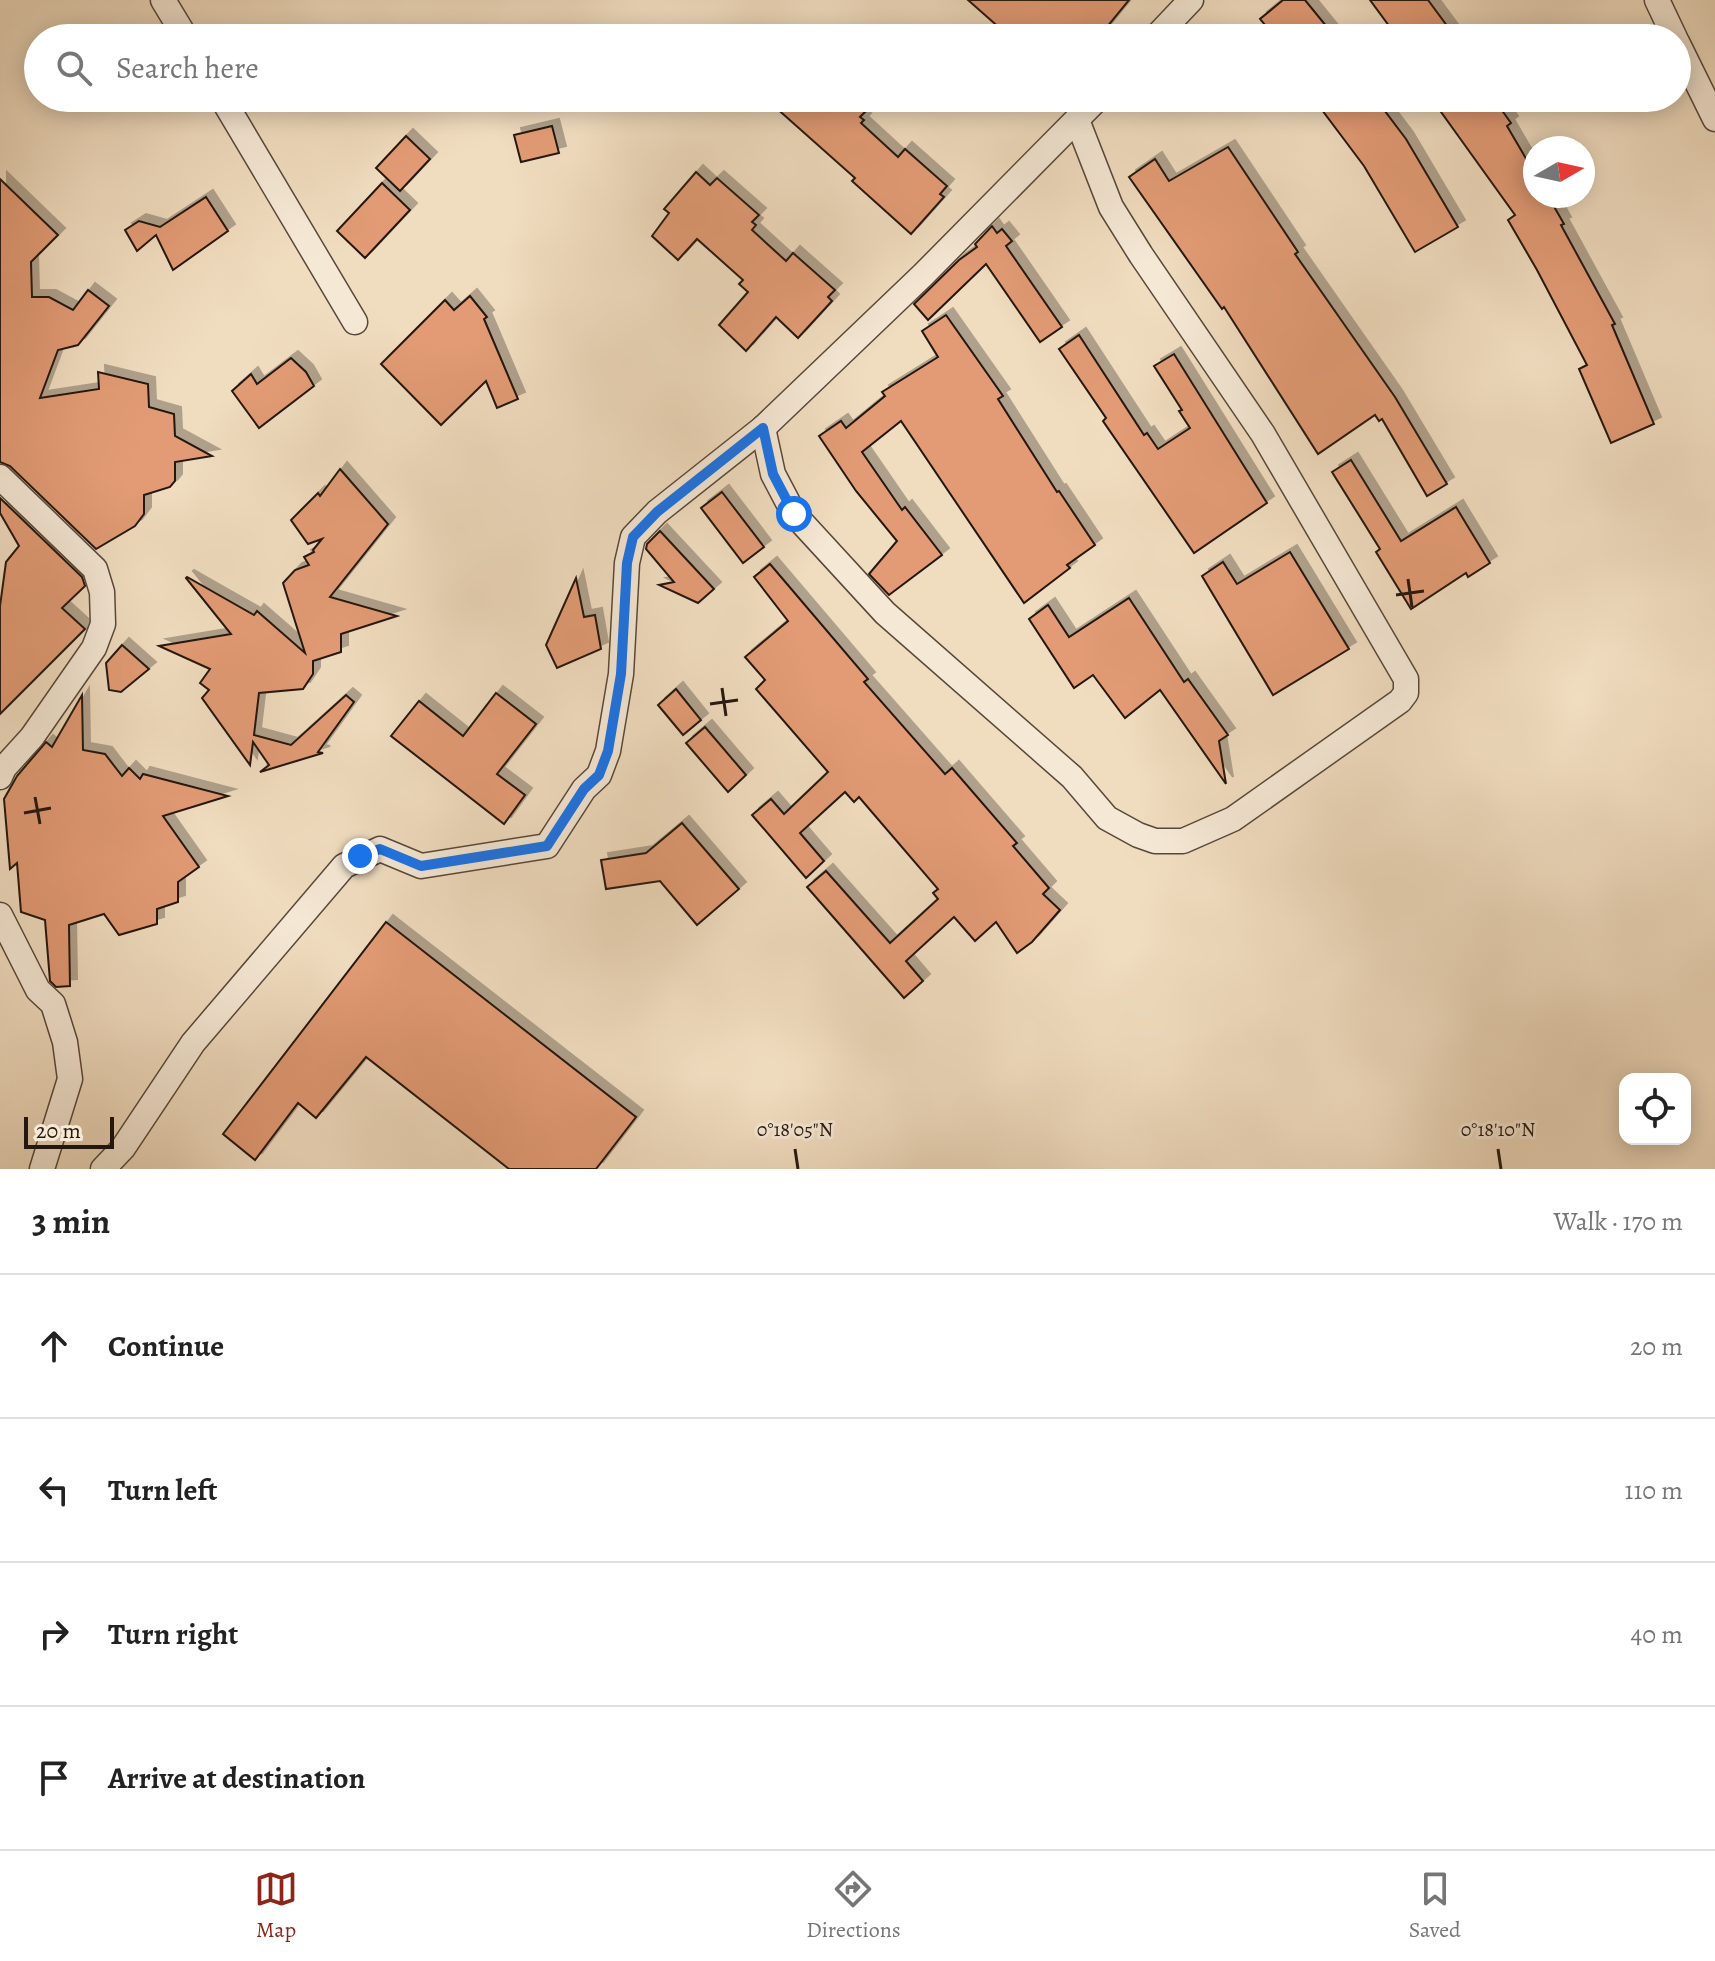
<!DOCTYPE html>
<html lang="en">
<head>
<meta charset="utf-8">
<style>
	body { margin:0; font-family:Alegreya,serif; background:#f6f6f6; color:#222 }
	.controls { position:absolute; right:24px; bottom:24px; display:grid; overflow:hidden; border-radius:16px; box-shadow:0 4px 20px #0003 }
	.controls button { width:72px; height:72px; display:grid; place-items:center; padding:0; border:0; border-bottom:2px solid #e0e0e0; background:#fff; color:#222; font:40px sans-serif }
	.compass { position:absolute; left:1523px; top:136px; width:72px; height:72px; border-radius:50%; background:#fff; box-shadow:0 4px 20px #0003; rotate:81deg }
	.scale { position:absolute; left:24px; bottom:20px; width:90px; box-sizing:border-box; padding-left:8px; border:4px solid #25170e; border-top:0; font-size:22px; line-height:28px; white-space:nowrap; color:#25170e; -webkit-text-stroke:6px #f5e8d5; paint-order:stroke }
	.stop { position:absolute; width:24px; height:24px; margin:-18px; border:6px solid #1a73e8; border-radius:50%; background:#fff }
	.stop.end { background:#1a73e8; border-color:#fff; box-shadow:0 2px 8px #0008 }
	.list { margin:0; padding:0; list-style:none }
	h2 { display:flex; justify-content:space-between; align-items:center; height:104px; margin:0; padding:0 32px; font-size:34px }
	h2 small { font-size:26px; font-weight:400; color:#767676 }
	.list li { display:grid; grid-template-columns:52px 1fr auto; gap:24px; align-items:center; box-sizing:border-box; height:144px; padding:0 32px; border-top:2px solid #e0e0e0 }
	.list b { display:block; font-size:30px; white-space:nowrap }
	.list em { font-size:26px; font-style:normal; color:#767676 }
	.icon { flex:none; width:44px; height:44px; fill:none; stroke:currentColor; stroke-width:2; stroke-linecap:round; stroke-linejoin:round }
	.map { position:relative; flex:none; width:1715px; height:1169px; overflow:hidden }
	.search { position:absolute; background:#fff; box-shadow:0 4px 20px #0003; left:24px; right:24px; top:24px; height:88px; display:flex; align-items:center; gap:20px; box-sizing:border-box; padding:0 28px; border-radius:44px; color:#767676; font-size:30px }
	.sheet { height:680px; background:#fff }
	nav { display:flex; justify-content:space-around; align-items:center; box-sizing:border-box; height:112px; border-top:2px solid #e0e0e0; background:#fff; font-size:22px; color:#767676 }
	nav a { display:grid; justify-items:center; gap:4px }
	nav .on { color:#8f2418 }
	.map>svg:first-child { display:block }
</style>
</head>
<body>
<div class="map">
<svg width="1715" height="1169" viewBox="0 0 1715 1169">
	<defs>
		<filter id="shadow"><feDropShadow dx="7" dy="-7" stdDeviation="0" flood-color="#0004"/></filter>
	</defs>
	<rect width="100%" height="100%" fill="#f0dcbf"/>
	<filter id="stains"><feTurbulence type="fractalNoise" baseFrequency=".0025" numOctaves="4"/><feColorMatrix values="0 0 0 0 .2 0 0 0 0 .09 0 0 0 0 .02 0 0 0 .5 -.17"/></filter>
	<radialGradient id="worn" r=".72"><stop offset=".6" stop-color="#630" stop-opacity="0"/><stop offset="1" stop-color="#630" stop-opacity=".3"/></radialGradient>
	<g fill="#e29b75" stroke="#25170e" stroke-width="2" filter="url(#shadow)">
		<path d="M968 0H1129L1098 38H1011Z"/>
		<path d="M1283 0H1305L1336 38H1276L1260 19Z"/>
		<path d="M1370 0H1428L1456 38H1398Z"/>
		<path d="M765 98H855L868 109 860 117 864 120 861 123 898 157 905 149 947 186 940 194 944 197 911 234 852 181 855 178Z"/>
		<path d="M1313 98H1375L1406 139 1458 227 1415 252 1364 166Z"/>
		<path d="M1431 98H1493L1511 123 1507 126 1535 174V196H1548L1564 224 1561 225 1615 324 1612 325 1654 424 1611 443 1579 369 1587 365 1537 270 1508 220 1515 215Z"/>
		<path d="M552 126 559 153 521 162 514 135Z"/>
		<path d="M406 136 430 159 400 191 376 168Z"/>
		<path d="M1228 147 1298 252 1295 254 1395 397 1447 484 1427 496 1382 419 1379 421 1375 415 1318 454 1224 307 1222 309 1129 177 1155 159 1169 181Z"/>
		<path d="M696 172 710 185 717 178 759 215 752 222 756 225 752 230 786 261 793 253 835 290 828 297 832 301 798 338 776 317 746 351 719 325 748 292 739 284 743 280 697 239 678 260 652 236 669 213 664 209Z"/>
		<path d="M0 179 58 235 31 262 32 297H49L73 310 88 290 109 306 78 345 58 350 40 398 99 389 98 372 148 384 149 407 174 414 175 436 212 456 175 462V481L170 487 144 495V514L135 526 96 549 10 466 0 462Z"/>
		<path d="M382 183 410 210 365 258 337 231Z"/>
		<path d="M206 197 228 231 173 270 156 235 137 251 125 230 139 221 160 227Z"/>
		<path d="M992 226 997 233 1002 229 1012 241 1006 246 1062 327 1040 342 986 264 928 320 914 304 959 260 977 247 975 244Z"/>
		<path d="M470 296 487 317 484 319 518 399 497 408 486 381 441 425 381 364 445 300 454 310Z"/>
		<path d="M946 315 1003 396 998 399 1057 492 1059 491 1095 545 1067 565 1070 568 1024 603 901 421 862 452 902 510 905 507 942 555 889 595 869 574 897 541 856 491 819 436 841 421 846 428 885 396 882 392 938 357 922 331Z"/>
		<path d="M1079 335 1144 435 1147 433 1158 449 1190 428 1179 411 1182 410 1154 366 1174 354 1267 503 1194 553 1103 421 1106 418 1059 349Z"/>
		<path d="M291 358 306 372 314 386 259 428 232 391 251 374 257 384Z"/>
		<path d="M1351 460 1401 541 1456 507 1490 563 1468 577 1466 573 1411 609 1376 552 1380 549 1332 472Z"/>
		<path d="M340 469 388 524 330 597 397 616 341 634V652L313 661V674L303 689 259 693 254 735 291 745 346 695 354 702 318 752 323 753 260 772 269 765 253 742 250 765 202 698 209 690 200 683 210 669 159 646 231 634 186 578 187 577 254 615 257 611 305 653 283 583 295 570 309 565 304 557 314 552 313 550 322 539 308 544 291 520 318 493 320 496Z"/>
		<path d="M722 492 764 547 743 563 701 508Z"/>
		<path d="M0 498 82 577 85 586 62 608 85 629 0 714V606L6 562 19 546 0 513Z"/>
		<path d="M660 531 714 589 698 603 659 585 674 582 646 549 647 544Z"/>
		<path d="M1290 552 1349 649 1273 695 1202 576 1223 562 1237 584Z"/>
		<path d="M770 564 868 679 864 682 945 774 952 768 1017 843 1013 846 1049 888 1043 894 1060 910 1032 942 1017 953 996 922 975 941 954 917 906 961 923 981 904 998 807 887 826 871 890 943 938 899 933 893 938 889 859 797 854 802 845 792 800 833 824 861 806 878 752 815 771 799 784 814 828 772 756 689 765 680 745 657 788 621 754 577Z"/>
		<path d="M576 578 584 617 595 615 601 649 557 668 546 645Z"/>
		<path d="M1129 598 1184 682 1188 679 1228 735 1219 741 1226 784 1160 690 1125 718 1093 675 1074 688 1029 619 1048 605 1069 637Z"/>
		<path d="M122 645 149 669 121 692 109 690 106 663Z"/>
		<path d="M676 689 701 720 683 735 658 705Z"/>
		<path d="M496 693 536 724 497 774 525 795 504 824 391 736 419 701 463 736Z"/>
		<path d="M82 695 83 750 105 754 122 776 129 768 140 779 143 774 228 796 163 816 199 867 178 882V902L157 909V924L119 935 104 914 69 925 70 986 56 987 50 981 45 920 21 912 17 863 10 869 4 799 17 776 46 742 52 747Z"/>
		<path d="M705 727 746 775 728 792 686 743Z"/>
		<path d="M682 823 739 889 697 925 660 881 606 889 601 860 646 853Z"/>
		<path d="M386 922 636 1117 596 1169H509L366 1057 316 1118 298 1103 255 1160 223 1134Z"/>
	</g>
	<g fill="none" stroke-linecap="round" stroke-linejoin="round">
		<defs>
			<g id="minor">
				<path d="M163 0 186 38"/>
				<path d="M1657 0 1675 38"/>
				<path d="M1155 38 1191 0"/>
				<path d="M1677 42 1715 119"/>
				<path d="M222 98 355 322"/>
				<path d="M763 428 773 474 794 514 885 613 1072 777 1107 818 1138 835 1155 841H1183L1233 819 1400 701 1406 693V679L1263 434 1141 255 1111 207 1077 120"/>
				<path d="M0 477 95 569 102 592 103 624 94 648 32 737 4 768 0 777"/>
				<path d="M0 915 38 990 53 1004 65 1042 70 1079 42 1169"/>
				<path d="M103 1169 123 1148 193 1043 344 866 380 849 421 866 547 846 584 789 599 775 608 751 621 674 627 563 633 537 657 512 763 428 923 275 1098 98"/>
			</g>
		</defs>
		<use href="#minor" stroke="#58483a" stroke-width="27"/>
		<use href="#minor" stroke="#f5e8d5" stroke-width="24"/>
	</g>
	<g fill="none" stroke-linecap="round" stroke-linejoin="round">
		<path stroke="#1a73e8" stroke-width="10" d="M360 856 380 849 421 866 547 846 584 789 599 775 608 751 621 674 627 563 633 537 657 512 763 428 773 474 794 514"/>
	</g>
	<path fill="none" stroke="#25170e" stroke-width="3" d="M1408 579 1412 607M1396 595 1424 591M722 688 726 716M710 704 738 700M35 797 40 824M24 813 51 808M795 1149 798 1169M1498 1149 1501 1169"/>
	<g font-size="20" text-anchor="middle" fill="#25170e" stroke="#f5e8d5" stroke-width="6" stroke-linejoin="round" paint-order="stroke">
		<text x="795" y="1136">0°18'05"N</text>
		<text x="1498" y="1136">0°18'10"N</text>
	</g>
	<rect width="100%" height="100%" filter="url(#stains)"/>
	<rect width="100%" height="100%" fill="url(#worn)"/>
</svg>
<div class="controls">
<button><svg class="icon" aria-label="locate" viewBox="0 0 24 24"><circle cx="12" cy="12" r="6"/><path d="M12 2v4M12 18v4M2 12h4M18 12h4"/></svg></button>
</div>
<svg class="compass" viewBox="-18 -18 36 36"><path d="M0-13l5 13h-10z" fill="#e53935"/><path d="M0 13l5-13h-10z" fill="#767676"/></svg>
<div class="scale">20 m</div>
<div class="stop" style="left:794px;top:514px"></div>
<div class="stop end" style="left:360px;top:856px"></div>
<div class="search"><svg class="icon" aria-label="search" viewBox="0 0 24 24"><circle cx="10" cy="10" r="6"/><path d="M15 15l6 6"/></svg>Search here</div>
</div>
<section class="sheet">
<h2>3 min<small>Walk · 170 m</small></h2>
<ul class="list">
<li><svg class="icon" aria-label="ahead" viewBox="0 0 24 24"><path d="M12 20V5M6 11l6-6 6 6"/></svg><div><b>Continue</b></div><em>20 m</em></li>
<li><svg class="icon" aria-label="left" viewBox="0 0 24 24"><path d="M17 20v-9H6M10 6l-5 5 5 5"/></svg><div><b>Turn left</b></div><em>110 m</em></li>
<li><svg class="icon" aria-label="right" viewBox="0 0 24 24"><path d="M7 20v-9h11M14 6l5 5-5 5"/></svg><div><b>Turn right</b></div><em>40 m</em></li>
<li><svg class="icon" aria-label="arrive" viewBox="0 0 24 24"><path d="M6 21V4h12l-3 4 3 4H6"/></svg><div><b>Arrive at destination</b></div></li>
</ul>
</section>
<nav>
<a class="on"><svg class="icon" aria-label="map" viewBox="0 0 24 24"><path d="M3 6l6-2 6 2 6-2v14l-6 2-6-2-6 2zM9 4v14M15 6v14"/></svg>Map</a>
<a><svg class="icon" aria-label="directions" viewBox="0 0 24 24"><path d="M12 3l9 9-9 9-9-9zM9 14v-3h6M13 9l2 2-2 2"/></svg>Directions</a>
<a><svg class="icon" aria-label="saved" viewBox="0 0 24 24"><path d="M7 4h10v16l-5-4-5 4z"/></svg>Saved</a>
</nav>
</body>
</html>
